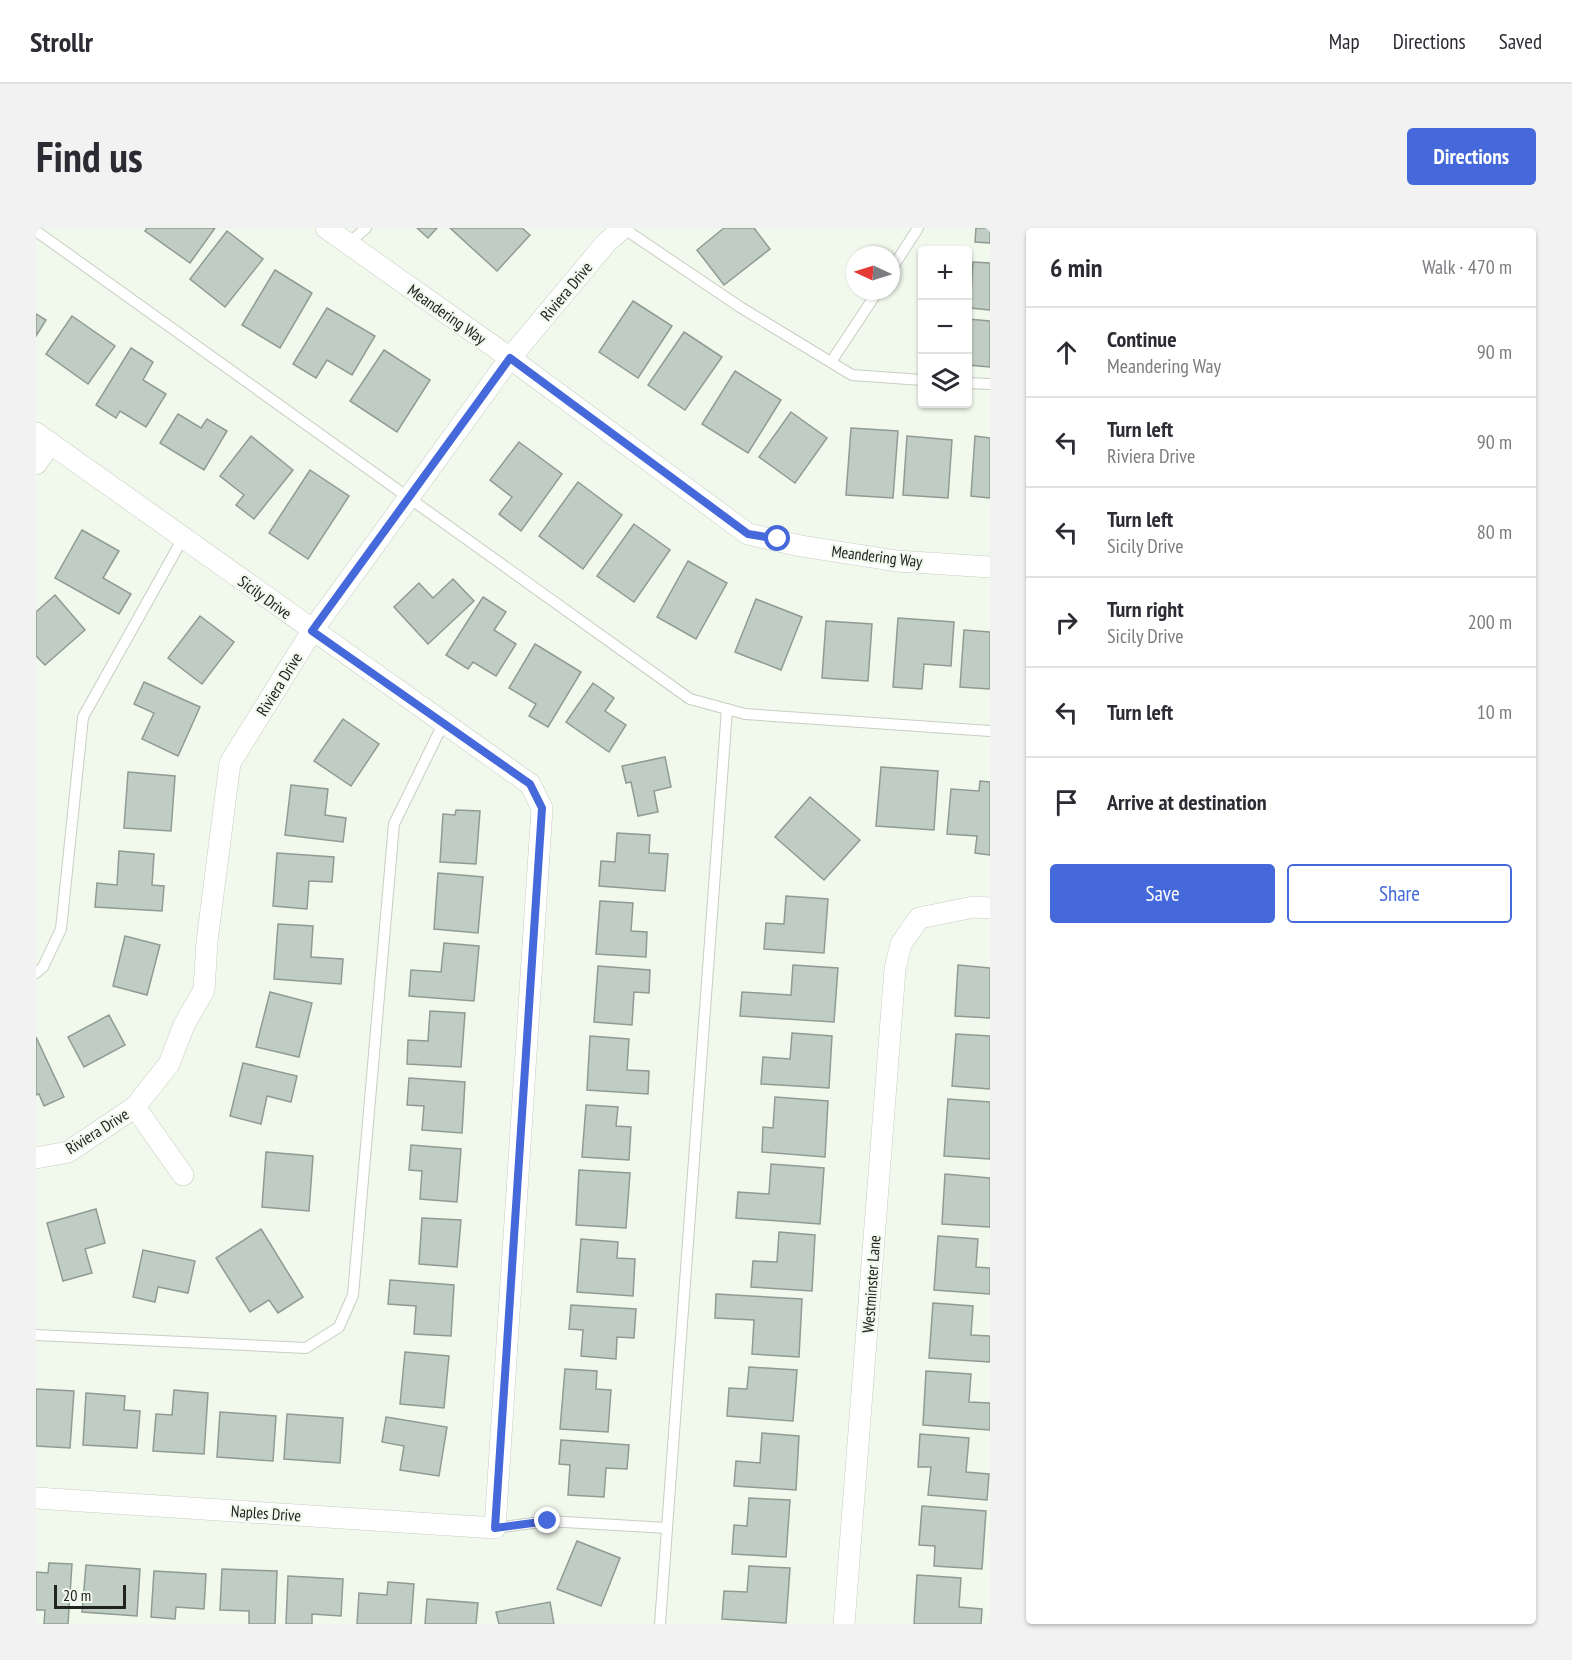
<!DOCTYPE html>
<html lang="en">
<head>
<meta charset="utf-8">
<style>
	body { margin:0; font-family:"PT Sans Narrow",sans-serif; background:#f2f2f3; color:#2b2b33 }
	.controls { position:absolute; right:18px; top:18px; display:grid; overflow:hidden; border-radius:6px; box-shadow:0 2px 4px #0004 }
	.controls button { width:54px; height:54px; display:grid; place-items:center; padding:0; border:0; border-bottom:2px solid #e1e1e2; background:#fff; color:#2b2b33; font:30px sans-serif }
	.compass { position:absolute; left:810px; top:18px; width:54px; height:54px; border-radius:50%; background:#fff; box-shadow:0 2px 4px #0004; rotate:274deg }
	.scale { position:absolute; left:18px; bottom:15px; width:72px; box-sizing:border-box; padding-left:6px; border:3px solid #21231f; border-top:0; font-size:16px; line-height:21px; white-space:nowrap; color:#21231f; -webkit-text-stroke:4px #f1f8ec; paint-order:stroke }
	.stop { position:absolute; width:18px; height:18px; margin:-14px; border:4px solid #4568db; border-radius:50%; background:#fff }
	.stop.end { background:#4568db; border-color:#fff; box-shadow:0 2px 6px #0008 }
	.list { margin:0; padding:0; list-style:none }
	h2 { display:flex; justify-content:space-between; align-items:center; height:78px; margin:0; padding:0 24px; font-size:26px }
	h2 small { font-size:20px; font-weight:400; color:#7c7c81 }
	.list li { display:grid; grid-template-columns:39px 1fr auto; gap:18px; align-items:center; box-sizing:border-box; height:90px; padding:0 24px; border-top:2px solid #e1e1e2 }
	.list b { display:block; font-size:22px; white-space:nowrap }
	.list p { margin:0; font-size:20px; white-space:nowrap; color:#7c7c81 }
	.list em { font-size:20px; font-style:normal; color:#7c7c81 }
	.actions { display:flex; gap:12px; padding:18px 24px }
	.actions a { flex:1; padding:14px 0; border:2px solid #4568db; border-radius:6px; text-align:center; font-size:21px; color:#4568db }
	.actions .main { background:#4568db; color:#fff }
	.icon { flex:none; width:33px; height:33px; fill:none; stroke:currentColor; stroke-width:2; stroke-linecap:round; stroke-linejoin:round }
	.map { position:relative; flex:none; width:954px; height:1396px; overflow:hidden; border-radius:6px }
	header { display:flex; align-items:center; gap:36px; box-sizing:border-box; height:84px; padding:0 30px; background:#fff; border-bottom:2px solid #e1e1e2 }
	header strong { font-size:28px }
	nav { display:flex; gap:33px; margin-inline-start:auto; font-size:21px }
	.intro { display:flex; align-items:center; justify-content:space-between; box-sizing:border-box; height:144px; padding:0 36px }
	h1 { margin:0; font-size:42px }
	.button { padding:15px 27px; border-radius:6px; background:#4568db; color:#fff; font-size:21px; font-weight:700 }
	main { display:flex; gap:36px; padding:0 36px }
	aside { flex:1; background:#fff; border-radius:6px; box-shadow:0 2px 4px #0004 }
	.map>svg:first-child { display:block }
</style>
</head>
<body>
<header>
<strong>Strollr</strong>
<nav><a>Map</a><a>Directions</a><a>Saved</a></nav>
</header>
<div class="intro"><h1>Find us</h1><a class="button">Directions</a></div>
<main>
<div class="map">
<svg width="954" height="1396" viewBox="0 0 954 1396">
	<rect width="100%" height="100%" fill="#f1f8ec"/>
	<g fill="#c0cdc5" stroke="#8f9b93" stroke-width="1.5">
		<path d="M111 0H179L154 35 109 3Z"/>
		<path d="M381 0H401L392 10Z"/>
		<path d="M414 0H486L494 7 461 43Z"/>
		<path d="M688 0H718L734 21 688 57 661 22Z"/>
		<path d="M940 0H954V15L939 14Z"/>
		<path d="M191 3 227 31 189 79 154 51Z"/>
		<path d="M937 34 954 35V82L934 80Z"/>
		<path d="M239 42 276 65 244 120 206 97Z"/>
		<path d="M597 73 636 98 602 150 563 124Z"/>
		<path d="M291 80 339 108 316 147 291 132 280 150 257 136Z"/>
		<path d="M0 86 10 92 0 108Z"/>
		<path d="M36 88 79 118 52 156 10 126Z"/>
		<path d="M932 91 954 93V139L932 137Z"/>
		<path d="M648 104 686 129 649 182 612 157Z"/>
		<path d="M95 120 117 134 107 152 130 166 110 199 84 183 80 190 60 177Z"/>
		<path d="M348 122 394 152 361 204 314 173Z"/>
		<path d="M699 143 745 172 712 225 666 196Z"/>
		<path d="M755 184 791 210 759 255 723 229Z"/>
		<path d="M142 186 165 200 171 191 191 203 168 242 124 215Z"/>
		<path d="M815 200 862 203 857 270 810 267Z"/>
		<path d="M215 208 257 242 218 291 200 277 208 267 184 248Z"/>
		<path d="M871 208 916 212 912 270 867 267Z"/>
		<path d="M939 208 954 210V270L935 268Z"/>
		<path d="M483 214 526 246 485 303 463 286 476 269 454 252Z"/>
		<path d="M274 242 313 268 272 331 233 305Z"/>
		<path d="M542 254 586 287 547 341 503 308Z"/>
		<path d="M598 296 634 322 598 374 561 348Z"/>
		<path d="M46 302 83 323 67 350 95 366 83 386 19 350Z"/>
		<path d="M652 333 691 355 660 411 621 389Z"/>
		<path d="M417 351 438 373 392 416 358 379 383 355 397 370Z"/>
		<path d="M19 367 49 402 9 437 0 428V384Z"/>
		<path d="M447 369 470 384 458 402 480 416 460 448 437 434 432 441 410 427Z"/>
		<path d="M720 371 766 389 745 442 699 424Z"/>
		<path d="M164 388 198 414 166 456 132 430Z"/>
		<path d="M862 390 918 394 915 438 888 436 886 461 857 459Z"/>
		<path d="M790 393 836 396 832 453 786 450Z"/>
		<path d="M928 402 954 404V461L924 459Z"/>
		<path d="M499 416 545 444 512 499 493 488 500 476 473 460Z"/>
		<path d="M108 454 164 479 142 528 106 511 118 485 98 476Z"/>
		<path d="M557 455 578 470 569 483 590 497 573 524 530 494Z"/>
		<path d="M307 491 343 516 315 558 278 533Z"/>
		<path d="M629 529 635 559 618 563 622 584 602 588 595 554 590 555 586 538Z"/>
		<path d="M845 539 902 543 898 602 840 598Z"/>
		<path d="M92 544 139 548 135 603 88 600Z"/>
		<path d="M944 553 954 554V627L939 625 941 608 911 606 915 561 943 563Z"/>
		<path d="M255 557 292 561 289 587 310 590 307 614 249 607Z"/>
		<path d="M774 569 824 612 788 652 739 609Z"/>
		<path d="M420 582 444 583 440 636 404 634 407 586 419 587Z"/>
		<path d="M581 605 614 607 613 625 632 626 629 663 563 658 565 633 579 634Z"/>
		<path d="M83 623 118 626 116 657 128 658 126 683 59 679 61 655 81 657Z"/>
		<path d="M241 625 298 629 296 654 273 653 271 681 237 678Z"/>
		<path d="M402 645 447 649 442 705 398 701Z"/>
		<path d="M750 668 792 671 788 725 728 721 730 695 748 696Z"/>
		<path d="M564 673 597 675 595 703 611 704 610 729 560 726Z"/>
		<path d="M242 696 277 698 275 729 307 731 305 756 238 751Z"/>
		<path d="M89 708 124 717 111 767 77 758Z"/>
		<path d="M408 715 443 718 438 773 373 768 375 742 405 744Z"/>
		<path d="M757 737 802 740 798 794 704 788 706 764 755 767Z"/>
		<path d="M922 737 954 740V790L919 788Z"/>
		<path d="M562 738 614 742 613 765 598 764 596 797 558 794Z"/>
		<path d="M234 764 276 775 263 829 220 819Z"/>
		<path d="M394 783 429 785 425 839 371 836 372 812 392 813Z"/>
		<path d="M73 787 89 817 48 839 32 809Z"/>
		<path d="M756 805 796 808 793 860 725 856 727 829 754 831Z"/>
		<path d="M920 806 954 808V861L916 858Z"/>
		<path d="M554 808 593 811 591 842 613 843 612 866 551 862Z"/>
		<path d="M0 809 28 869 8 878 3 866 0 867Z"/>
		<path d="M207 835 261 848 255 874 231 868 225 896 194 888Z"/>
		<path d="M373 850 429 854 426 905 386 902 388 878 371 877Z"/>
		<path d="M739 869 792 873 789 929 726 924 727 899 737 900Z"/>
		<path d="M912 871 954 874V931L908 928Z"/>
		<path d="M550 877 582 879 580 898 595 899 593 932 546 929Z"/>
		<path d="M375 917 425 921 421 974 384 971 386 943 373 942Z"/>
		<path d="M230 924 277 928 273 983 226 979Z"/>
		<path d="M735 936 788 940 784 996 700 990 702 964 733 966Z"/>
		<path d="M543 942 594 945 590 1000 540 997Z"/>
		<path d="M909 946 954 950V999L906 996Z"/>
		<path d="M60 981 69 1015 49 1021 56 1045 27 1053 11 995Z"/>
		<path d="M386 990 425 992 421 1039 383 1036Z"/>
		<path d="M225 1001 267 1069 242 1085 233 1072 214 1084 180 1030Z"/>
		<path d="M743 1004 779 1007 776 1063 715 1059 717 1033 741 1034Z"/>
		<path d="M902 1008 942 1011 940 1039 954 1040V1066L898 1062Z"/>
		<path d="M545 1011 582 1014 581 1030 599 1031 597 1068 541 1064Z"/>
		<path d="M107 1022 159 1033 152 1065 122 1059 119 1074 97 1069Z"/>
		<path d="M354 1052 418 1057 415 1108 378 1106 380 1078 352 1076Z"/>
		<path d="M680 1066 766 1071 763 1129 716 1126 718 1092 679 1090Z"/>
		<path d="M897 1075 937 1078 935 1107 954 1108V1134L893 1130Z"/>
		<path d="M535 1077 600 1081 598 1110 581 1109 580 1131 545 1128 547 1102 533 1101Z"/>
		<path d="M369 1124 413 1128 408 1180 364 1176Z"/>
		<path d="M713 1139 761 1142 757 1193 691 1188 693 1160 711 1161Z"/>
		<path d="M529 1141 561 1143 560 1161 575 1162 572 1204 524 1201Z"/>
		<path d="M890 1143 935 1146 933 1174 954 1175V1202L887 1197Z"/>
		<path d="M0 1161 38 1163 34 1220 0 1218Z"/>
		<path d="M138 1162 172 1165 168 1226 117 1223 120 1186 136 1187Z"/>
		<path d="M50 1165 89 1168 88 1182 104 1183 101 1220 47 1217Z"/>
		<path d="M184 1184 240 1188 237 1233 181 1229Z"/>
		<path d="M251 1186 307 1190 304 1235 248 1231Z"/>
		<path d="M350 1189 411 1199 403 1248 364 1242 368 1218 346 1214Z"/>
		<path d="M726 1205 763 1208 760 1262 698 1258 700 1233 724 1235Z"/>
		<path d="M884 1206 933 1210 930 1244 953 1246 951 1272 892 1267 895 1239H882Z"/>
		<path d="M525 1212 593 1217 591 1241 570 1240 568 1269 532 1267 534 1237 523 1236Z"/>
		<path d="M713 1270 754 1272 750 1329 696 1326 698 1297 711 1298Z"/>
		<path d="M886 1278 950 1283 946 1341 898 1338 899 1318 883 1317Z"/>
		<path d="M541 1313 584 1330 565 1378 521 1361Z"/>
		<path d="M13 1335 36 1336 32 1396H8L9 1382H0V1344L12 1345Z"/>
		<path d="M50 1337 104 1341 101 1388 46 1384Z"/>
		<path d="M713 1338 754 1340 750 1395 686 1391 688 1363 711 1364Z"/>
		<path d="M186 1341 241 1343 239 1396H213V1383L184 1382Z"/>
		<path d="M118 1343 170 1346 168 1381 140 1379 139 1391 115 1389Z"/>
		<path d="M881 1347 925 1350 923 1379 946 1381 945 1396H878Z"/>
		<path d="M252 1348 307 1351 305 1388 276 1386V1396H250Z"/>
		<path d="M352 1354 378 1356 375 1396H321L323 1365 351 1367Z"/>
		<path d="M391 1371 442 1375 440 1396H389Z"/>
		<path d="M514 1374 518 1396H463L460 1384Z"/>
	</g>
	<g fill="none" stroke-linecap="round" stroke-linejoin="round">
		<defs>
			<g id="service">
				<path d="M587 0 704 79 816 147 886 152"/>
				<path d="M0 3 654 471 709 486 954 503"/>
				<path d="M312 16 330 0"/>
				<path d="M855 42 882 0"/>
				<path d="M795 134 842 63"/>
				<path d="M932 155 954 156"/>
				<path d="M0 745 7 739 25 701 47 489 147 310"/>
				<path d="M0 1107 270 1120 303 1099 317 1067 358 596 407 496"/>
				<path d="M459 1300 512 1293 631 1300"/>
				<path d="M624 1396 691 481"/>
			</g>
			<g id="minor">
				<path d="M290 0 474 130 712 306 765 318 861 333 954 339"/>
				<path d="M0 205 494 556 506 580 459 1300 0 1270"/>
				<path d="M0 236 15 215"/>
				<path d="M99 879 147 947"/>
				<path d="M0 930 32 924 99 879 133 836 148 797 168 762 171 713 194 535 276 403 474 130 570 15 587 0"/>
				<path d="M808 1396 859 741 865 716 883 690 938 679 954 680"/>
			</g>
		</defs>
		<use href="#service" stroke="#c7cec2" stroke-width="12"/>
		<use href="#minor" stroke="#c7cec2" stroke-width="22"/>
		<use href="#service" stroke="#fff" stroke-width="10"/>
		<use href="#minor" stroke="#fff" stroke-width="21"/>
	</g>
	<g fill="none" stroke-linecap="round" stroke-linejoin="round">
		<path stroke="#4568db" stroke-width="8" d="M512 1293 459 1300 506 580 494 556 276 403 474 130 712 306 742 311"/>
	</g>
	<g text-anchor="middle" stroke-width="4.5" stroke-linejoin="round" paint-order="stroke">
		<g font-size="16" fill="#21231f" stroke="#f1f8ec">
			<text transform="translate(530 63) rotate(-50)" y="6">Riviera Drive</text>
			<text transform="translate(411 86) rotate(35)" y="6">Meandering Way</text>
			<text transform="translate(841 328) rotate(7)" y="6">Meandering Way</text>
			<text transform="translate(229 369) rotate(36)" y="6">Sicily Drive</text>
			<text transform="translate(243 456) rotate(-58)" y="6">Riviera Drive</text>
			<text transform="translate(61 903) rotate(-32)" y="6">Riviera Drive</text>
			<text transform="translate(835 1056) rotate(-86)" y="6">Westminster Lane</text>
			<text transform="translate(230 1285) rotate(4)" y="6">Naples Drive</text>
		</g>
	</g>
</svg>
<div class="controls">
<button>+</button>
<button>−</button>
<button><svg class="icon" aria-label="layers" viewBox="0 0 24 24"><path d="M12 4l9 5-9 5-9-5zM3 14l9 5 9-5"/></svg></button>
</div>
<svg class="compass" viewBox="-18 -18 36 36"><path d="M0-13l5 13h-10z" fill="#e53935"/><path d="M0 13l5-13h-10z" fill="#7c7c81"/></svg>
<div class="scale">20 m</div>
<div class="stop" style="left:742px;top:311px"></div>
<div class="stop end" style="left:512px;top:1293px"></div>
</div>
<aside>
<h2>6 min<small>Walk · 470 m</small></h2>
<ul class="list">
<li><svg class="icon" aria-label="ahead" viewBox="0 0 24 24"><path d="M12 20V5M6 11l6-6 6 6"/></svg><div><b>Continue</b><p>Meandering Way</p></div><em>90 m</em></li>
<li><svg class="icon" aria-label="left" viewBox="0 0 24 24"><path d="M17 20v-9H6M10 6l-5 5 5 5"/></svg><div><b>Turn left</b><p>Riviera Drive</p></div><em>90 m</em></li>
<li><svg class="icon" aria-label="left" viewBox="0 0 24 24"><path d="M17 20v-9H6M10 6l-5 5 5 5"/></svg><div><b>Turn left</b><p>Sicily Drive</p></div><em>80 m</em></li>
<li><svg class="icon" aria-label="right" viewBox="0 0 24 24"><path d="M7 20v-9h11M14 6l5 5-5 5"/></svg><div><b>Turn right</b><p>Sicily Drive</p></div><em>200 m</em></li>
<li><svg class="icon" aria-label="left" viewBox="0 0 24 24"><path d="M17 20v-9H6M10 6l-5 5 5 5"/></svg><div><b>Turn left</b></div><em>10 m</em></li>
<li><svg class="icon" aria-label="arrive" viewBox="0 0 24 24"><path d="M6 21V4h12l-3 4 3 4H6"/></svg><div><b>Arrive at destination</b></div></li>
</ul>
<div class="actions"><a class="main">Save</a><a>Share</a></div>
</aside>
</main>
</body>
</html>
